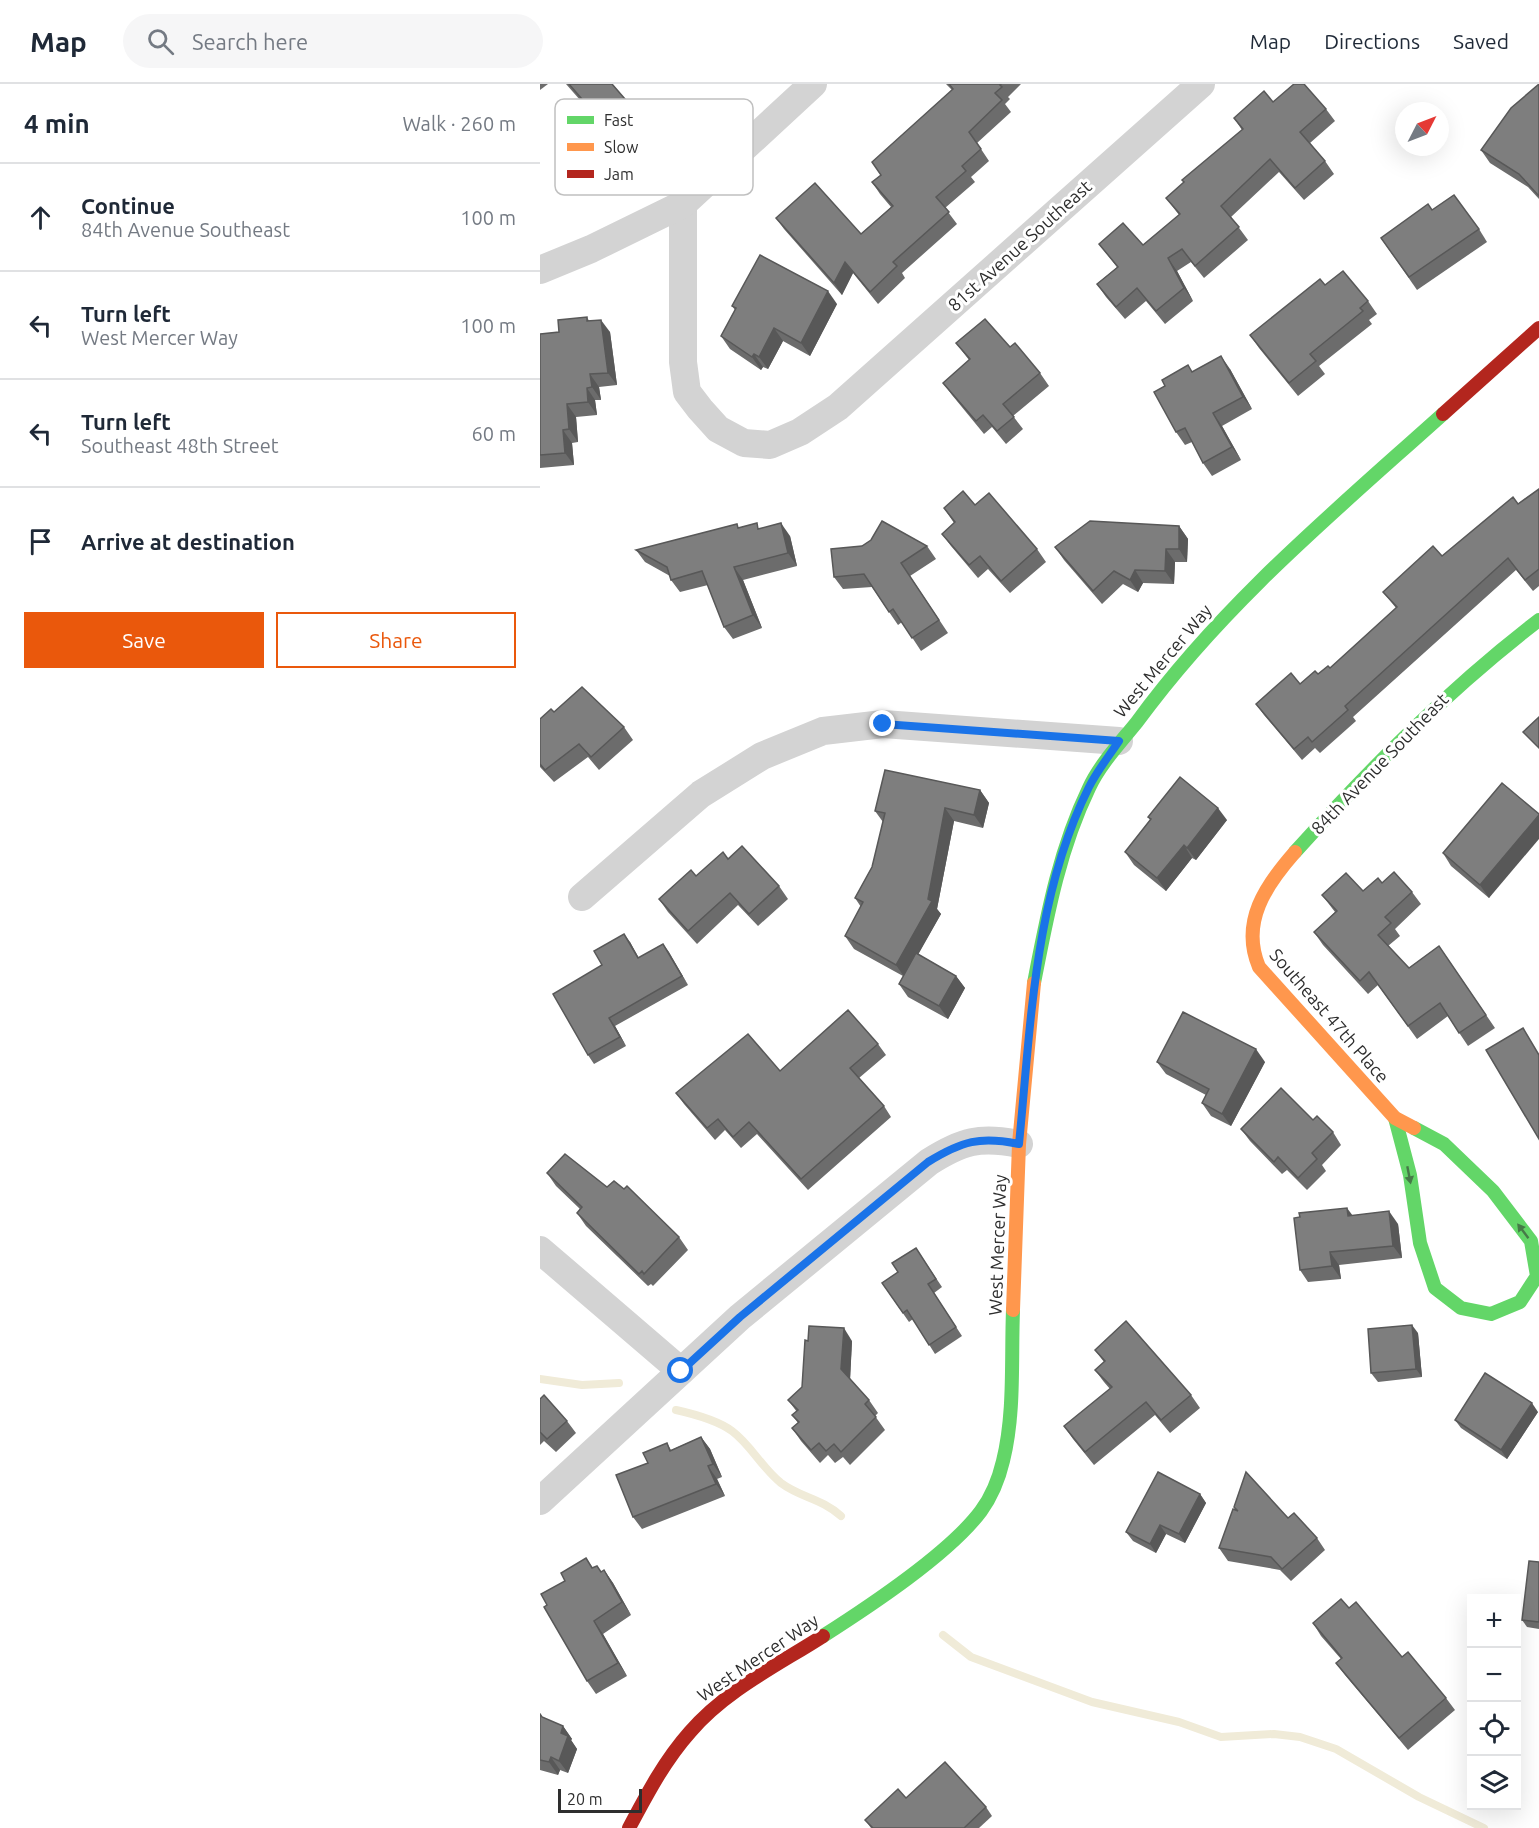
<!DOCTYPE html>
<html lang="en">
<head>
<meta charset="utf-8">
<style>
	body { margin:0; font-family:Ubuntu,sans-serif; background:#f6f6f7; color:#1f2937 }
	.controls { position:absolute; right:18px; bottom:18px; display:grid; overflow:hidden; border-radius:0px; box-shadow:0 6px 24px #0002 }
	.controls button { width:54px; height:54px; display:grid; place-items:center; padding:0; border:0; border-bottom:2px solid #e0e1e3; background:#fff; color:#1f2937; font:30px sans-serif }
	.compass { position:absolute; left:855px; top:18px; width:54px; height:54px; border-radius:50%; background:#fff; box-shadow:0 6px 24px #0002; rotate:48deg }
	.scale { position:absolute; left:18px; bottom:15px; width:84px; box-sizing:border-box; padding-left:6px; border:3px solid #2e2e2e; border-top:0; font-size:16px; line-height:21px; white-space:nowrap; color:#2e2e2e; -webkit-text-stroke:4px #fff; paint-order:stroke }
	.stop { position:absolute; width:18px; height:18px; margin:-14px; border:4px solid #1a73e8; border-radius:50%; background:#fff }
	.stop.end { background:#1a73e8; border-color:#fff; box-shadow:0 2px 6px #0008 }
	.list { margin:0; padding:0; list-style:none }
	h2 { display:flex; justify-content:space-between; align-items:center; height:78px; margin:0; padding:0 24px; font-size:26px }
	h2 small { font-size:20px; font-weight:400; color:#747a83 }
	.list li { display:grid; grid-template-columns:39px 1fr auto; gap:18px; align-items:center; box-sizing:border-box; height:108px; padding:0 24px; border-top:2px solid #e0e1e3 }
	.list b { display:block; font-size:22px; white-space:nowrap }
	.list p { margin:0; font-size:20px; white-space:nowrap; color:#747a83 }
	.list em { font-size:20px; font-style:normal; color:#747a83 }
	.actions { display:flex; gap:12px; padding:18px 24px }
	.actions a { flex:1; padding:14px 0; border:2px solid #ea580c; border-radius:0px; text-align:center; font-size:21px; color:#ea580c }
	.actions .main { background:#ea580c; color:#fff }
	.icon { flex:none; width:33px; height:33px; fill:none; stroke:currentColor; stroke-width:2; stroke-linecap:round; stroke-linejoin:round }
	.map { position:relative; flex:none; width:999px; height:1744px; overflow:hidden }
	header { display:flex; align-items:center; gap:36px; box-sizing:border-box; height:84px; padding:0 30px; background:#fff; border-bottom:2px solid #e0e1e3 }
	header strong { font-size:28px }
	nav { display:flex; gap:33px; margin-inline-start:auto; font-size:21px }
	.search { width:420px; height:54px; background:#f6f6f7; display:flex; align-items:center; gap:15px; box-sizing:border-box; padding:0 21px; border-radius:33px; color:#747a83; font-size:22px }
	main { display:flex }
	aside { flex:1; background:#fff }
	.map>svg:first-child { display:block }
</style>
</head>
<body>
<header>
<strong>Map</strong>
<div class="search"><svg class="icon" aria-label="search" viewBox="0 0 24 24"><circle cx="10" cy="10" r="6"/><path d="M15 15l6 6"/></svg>Search here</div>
<nav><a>Map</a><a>Directions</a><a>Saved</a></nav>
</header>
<main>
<aside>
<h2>4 min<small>Walk · 260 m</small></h2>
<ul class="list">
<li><svg class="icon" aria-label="ahead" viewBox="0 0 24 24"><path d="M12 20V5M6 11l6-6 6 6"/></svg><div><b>Continue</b><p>84th Avenue Southeast</p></div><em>100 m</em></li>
<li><svg class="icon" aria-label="left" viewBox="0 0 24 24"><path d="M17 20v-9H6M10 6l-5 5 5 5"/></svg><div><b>Turn left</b><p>West Mercer Way</p></div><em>100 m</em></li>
<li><svg class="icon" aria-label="left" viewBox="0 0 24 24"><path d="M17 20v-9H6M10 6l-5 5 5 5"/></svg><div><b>Turn left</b><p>Southeast 48th Street</p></div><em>60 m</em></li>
<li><svg class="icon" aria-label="arrive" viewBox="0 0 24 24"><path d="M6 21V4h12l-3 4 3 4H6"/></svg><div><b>Arrive at destination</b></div></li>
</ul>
<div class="actions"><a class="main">Save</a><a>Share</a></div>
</aside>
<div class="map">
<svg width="999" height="1744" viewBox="0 0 999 1744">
	<rect width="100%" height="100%" fill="#fff"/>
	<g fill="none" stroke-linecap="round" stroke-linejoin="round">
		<g stroke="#f0ebd8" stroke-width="8">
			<path d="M0 1295 42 1301 79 1299"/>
			<path d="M136 1326C154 1330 177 1336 192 1347 211 1361 222 1384 241 1399 261 1414 281 1414 301 1432"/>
			<path d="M403 1551 431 1573 552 1618 639 1638 681 1653 734 1650 760 1653 796 1665 879 1713 944 1744"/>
		</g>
		<g stroke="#d3d3d3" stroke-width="28">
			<path d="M143 120V278L147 308 160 325 178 345 204 359 230 361 260 348 298 323 661 0"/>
			<path d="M0 186 51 165 143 120 273 0"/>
			<path d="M42 813 161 710 222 672 283 647 343 640 579 657"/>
			<path d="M0 1166 141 1287"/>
			<path d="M0 1417 200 1233 389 1078C422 1057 440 1052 479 1060"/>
		</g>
		<g stroke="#63d668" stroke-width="14">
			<path d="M755 768C831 684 909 605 999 536"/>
			<path d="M494 899C507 832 519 766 549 704 560 680 581 658 597 638 683 520 795 427 903 330"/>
			<path d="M855 1034 870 1091 880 1159 895 1204 921 1224 951 1230 980 1218 997 1192 991 1157 953 1107 904 1060 874 1044"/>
			<path d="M283 1552C330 1522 409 1470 441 1427 452 1412 459 1394 463 1377 475 1329 471 1275 473 1226"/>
		</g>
		<g stroke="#ff974d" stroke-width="14">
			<path d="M755 768C726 801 700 838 719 883L855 1034 874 1044"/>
			<path d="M473 1226 479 1060 494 899"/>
		</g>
		<g stroke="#b3261e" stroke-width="14">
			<path d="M903 330 999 244"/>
			<path d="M89 1744C107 1710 125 1676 150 1648 186 1606 238 1581 283 1552"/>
		</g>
	</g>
	<g fill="#6c6c6c">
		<path d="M0 0H8L0 6Z"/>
		<path d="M26 0H72L91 22 100 35 75 56Z"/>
		<path d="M406 0H481L468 13 470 15 465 20 471 28 437 59 449 77 431 93 435 98 405 124 417 140 362 189 365 194 338 220 313 189 302 211 244 145 236 134 321 150 351 123 340 110 332 98 341 91 412 6Z"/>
		<path d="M999 0V115L988 103 950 79 941 66Z"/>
		<path d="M733 18 786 25 795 37 770 59 785 77 794 90 764 116 739 88 691 133 708 156 664 194 651 178 637 187 653 217 625 240 606 217 585 235 566 213 557 200 577 183 559 160 603 161 639 131 626 114 702 46 694 34Z"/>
		<path d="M892 126 939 145 947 158 877 206 841 154Z"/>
		<path d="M785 201 828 217 837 230 829 236 832 240 779 282 785 290 758 312 719 264 710 251Z"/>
		<path d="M297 220 270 272 243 257 228 285 223 283 221 286 190 265 181 252 195 226 192 222Z"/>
		<path d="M47 233 49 237 70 248 77 301 59 303 61 316H55L57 331 36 333 38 358 32 359 34 381 0 384V250L19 248Z"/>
		<path d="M416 259 470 263 500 289 509 302 473 332 483 345 466 360 452 343 444 350 412 311 403 299 429 276Z"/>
		<path d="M690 285 712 325 682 342 701 376 672 392 663 379 652 358 645 361 636 348 653 287Z"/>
		<path d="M999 405V502L993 507 976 486 813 633 816 637 780 669 775 664 762 676 724 631 716 620 760 600 778 590 790 584 856 524 843 508 902 472Z"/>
		<path d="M435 421 497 465 506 478 470 509 448 485 438 494 411 462 402 450 414 439 404 424Z"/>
		<path d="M639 442 648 455 647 478H635L634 500 603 499 598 508 583 500 562 520 524 476 515 463Z"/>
		<path d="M199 444 220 445 250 452 257 482 203 496 222 544 193 555 184 543 168 501 140 508 131 496 130 492 105 478 96 466Z"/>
		<path d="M387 462 396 475 370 492 408 549 381 567 362 538 358 541 332 503 303 505 294 493Z"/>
		<path d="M14 628 84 643 93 656 59 686 48 673 14 698 0 683V635Z"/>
		<path d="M440 706 449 719 443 744 414 737 397 825 401 830 378 870 416 892 425 904 408 935 368 913 359 900 363 892 314 865 305 852 321 823 315 814 332 783 343 738 335 727Z"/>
		<path d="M999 730 949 814 911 782 903 769Z"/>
		<path d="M608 733 687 736 656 776 652 774 626 807 594 781 585 768 610 736Z"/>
		<path d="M188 775 239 802 248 815 218 842 198 821 157 860 128 828 119 815 156 792Z"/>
		<path d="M842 799 872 808 881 820 855 845 860 852 848 862 869 884 899 862 955 944 928 962 908 932 877 955 838 901 828 910 783 861 774 848 795 828 782 811 823 807Z"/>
		<path d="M90 858 98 874 123 860 148 901 75 942 86 962 54 980 48 971 62 881Z"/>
		<path d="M338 960 346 971 319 994 344 1022 351 1033 268 1106 217 1050 201 1064 185 1046 175 1056 144 1020 136 1009 240 987Z"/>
		<path d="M617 978H725L691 1042 671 1032 662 1019 666 1011 626 990Z"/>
		<path d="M773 1036 793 1048 801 1061 782 1081 786 1087 767 1106 747 1086 742 1090 710 1057 701 1045Z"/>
		<path d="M7 1089 67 1103 139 1153 148 1166 113 1202 111 1200 108 1202 46 1142 37 1129 40 1125 16 1102Z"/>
		<path d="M812 1131 858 1140 862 1174 799 1181 801 1195 768 1198 760 1186Z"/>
		<path d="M376 1164 402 1203 394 1209 422 1252 395 1270 373 1235 369 1238 342 1199 358 1188Z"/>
		<path d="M878 1249 882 1293 838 1298 831 1289Z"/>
		<path d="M312 1257 310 1295 329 1316 338 1329 335 1332 345 1346 310 1381 303 1373 295 1379 288 1371 280 1379 261 1357 252 1344 258 1339 252 1331 257 1328 248 1316Z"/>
		<path d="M555 1266 651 1311 660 1324 630 1349 615 1331 554 1381 533 1355 524 1342 570 1305 564 1298 555 1286 564 1278Z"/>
		<path d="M0 1315 27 1337 36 1349 16 1368 4 1357 0 1361Z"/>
		<path d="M998 1328 967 1375 921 1344 915 1336Z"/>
		<path d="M161 1353 170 1365 182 1393 177 1395 185 1412 102 1445 93 1433 108 1379 127 1359 131 1366Z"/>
		<path d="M660 1410 666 1419 645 1459 626 1450 616 1469 593 1457 586 1448Z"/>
		<path d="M697 1427 748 1434 777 1454 785 1466 751 1497 740 1486 688 1477 679 1464Z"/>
		<path d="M46 1474 53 1484 62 1488 64 1486 73 1499 91 1531 63 1550 87 1592 56 1610 47 1597 7 1521 25 1497Z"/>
		<path d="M999 1478V1545L987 1543 982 1536Z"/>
		<path d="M809 1524 906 1614 915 1626 868 1666 805 1591 796 1579 801 1575 781 1552 773 1539Z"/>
		<path d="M0 1630 2 1633 23 1642 32 1655 31 1656 37 1665 28 1689 20 1686 18 1691 0 1686Z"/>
		<path d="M366 1714 446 1723 452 1732 439 1744H331L325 1736Z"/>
	</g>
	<g fill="#585858">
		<path d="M628 174 637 187 653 217 644 204Z"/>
		<path d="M305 178 313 189 302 211 294 199Z"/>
		<path d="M288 207 297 220 270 272 261 259Z"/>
		<path d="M61 236 70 248 77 301 68 289Z"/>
		<path d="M234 244 243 257 228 285 219 273Z"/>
		<path d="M214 270 223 283 221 286 212 273Z"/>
		<path d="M681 272 690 285 712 325 703 313Z"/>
		<path d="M50 290 59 303 61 316 52 303Z"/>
		<path d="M47 304 55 316 57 331 48 318Z"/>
		<path d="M27 320 36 333 38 358 29 345Z"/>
		<path d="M673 329 682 342 701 376 692 363Z"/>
		<path d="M23 346 32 359 34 381 25 369Z"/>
		<path d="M241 439 250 452 257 482 248 469Z"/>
		<path d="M639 442 648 455 647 478 639 465Z"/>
		<path d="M626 465 635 478 634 500 625 487Z"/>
		<path d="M194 483 203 496 222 544 213 531Z"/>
		<path d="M595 486 603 499 598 508 590 496Z"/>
		<path d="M440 706 449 719 443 744 434 731Z"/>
		<path d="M405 724 414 737 397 825 401 830 365 894 356 881 388 815Z"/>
		<path d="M678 724 687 736 656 776 647 764Z"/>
		<path d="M999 731V755L949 814 940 801Z"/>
		<path d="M644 761 652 774 626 807 617 794Z"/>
		<path d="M84 850 90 858 104 883 98 874Z"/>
		<path d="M123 860 129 868 148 901 142 892Z"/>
		<path d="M416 892 425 904 408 935 399 922Z"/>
		<path d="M69 934 75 942 86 962 80 953Z"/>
		<path d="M716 965 725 978 691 1042 682 1030Z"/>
		<path d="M807 1124 816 1136 808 1132Z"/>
		<path d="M849 1127 858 1140 862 1174 853 1162Z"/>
		<path d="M790 1168 799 1181 801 1195 792 1182Z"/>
		<path d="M872 1241 878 1249 882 1293 876 1285Z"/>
		<path d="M304 1244 312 1257 310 1297 301 1285Z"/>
		<path d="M992 1319 998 1328 967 1375 961 1366Z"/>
		<path d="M161 1353 170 1365 182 1393 173 1380Z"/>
		<path d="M168 1382 177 1395 185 1412 176 1400Z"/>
		<path d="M660 1410 666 1419 645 1459 639 1450Z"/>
		<path d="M620 1441 626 1450 616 1469 610 1460Z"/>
		<path d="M64 1486 73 1499 91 1531 82 1518Z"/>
		<path d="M54 1537 63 1550 87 1592 78 1579Z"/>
		<path d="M23 1642 32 1655 31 1656 37 1665 28 1689 19 1677 21 1649Z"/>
		<path d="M11 1673 20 1686 18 1691 9 1678Z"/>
	</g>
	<g fill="#7e7e7e" stroke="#585858" stroke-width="1.5">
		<path d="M29 0H72L91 22 66 43Z"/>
		<path d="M409 0H461L460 1 462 3 455 9 462 16 429 48 441 65 422 82 426 87 396 113 409 128 353 178 357 182 330 208 305 178 294 199 236 134 275 99 321 150 353 122 332 98 341 91 332 78 413 5Z"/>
		<path d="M754 0H764L786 25 760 48 785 77 755 104 730 75 681 122 699 143 655 182 642 165 628 174 644 204 616 227 597 204 576 223 557 200 578 183 559 160 583 139 603 161 640 130 626 114 644 98 642 96 703 45 694 34 724 7 733 18Z"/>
		<path d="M999 0V112L979 90 941 66 971 24Z"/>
		<path d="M914 111 939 145 869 193 841 154 888 120 892 126Z"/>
		<path d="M220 171 288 207 261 259 234 244 219 273 214 270 212 273 181 252 196 224 192 222Z"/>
		<path d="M803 187 828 217 820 224 823 227 770 270 776 277 749 299 710 251 780 195 785 201Z"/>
		<path d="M47 233V237L61 236 68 289 50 290 52 303 47 304 48 318 27 320 29 345 23 346 25 369 0 371V250L19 248 18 236Z"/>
		<path d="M445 235 470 263 475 259 500 289 463 320 474 333 457 347 443 331 436 337 403 299 430 275 416 259Z"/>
		<path d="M681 272 703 313 673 329 692 363 663 379 645 344 636 348 614 308 625 302 622 296 648 281 652 288Z"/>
		<path d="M999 405V485L985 496 968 474 805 622 808 626 772 658 768 653 754 665 716 620 751 589 760 600 775 587 778 590 788 582 790 584 857 523 843 508 893 462 902 472 973 413 978 420Z"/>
		<path d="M423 407 435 421 449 409 497 465 461 497 440 472 429 481 402 450 415 438 404 424Z"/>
		<path d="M342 437 387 462 361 479 399 536 372 554 353 525 349 528 324 490 294 493 291 465 322 462 331 456Z"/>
		<path d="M550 437 639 442V465H626L625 487 595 486 590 496 574 487 553 507 515 463Z"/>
		<path d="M217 439 218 445 241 439 248 469 194 483 213 531 184 543 162 487 131 496 127 483 96 466 197 440 198 444Z"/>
		<path d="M42 603 84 643 51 673 39 660 5 686 0 680V635L11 625 14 628Z"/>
		<path d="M999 633V664L983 648Z"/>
		<path d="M345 686 440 706 434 731 405 724 388 815 392 817 356 881 305 852 323 818 315 814 332 783 345 729 335 727Z"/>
		<path d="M640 693 678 724 647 764 644 761 617 794 585 768 611 735 608 733Z"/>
		<path d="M962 699 999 730V731L940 801 903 769Z"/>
		<path d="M202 762 239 802 209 830 190 809 148 847 119 815 151 786 156 792 183 768 188 775Z"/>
		<path d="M854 788 872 808 845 833 851 839 838 851 869 884 899 862 946 931 919 949 900 919 868 942 829 888 820 897 774 848 797 827 782 811 806 789 823 807 838 794 842 799Z"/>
		<path d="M84 850 98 874 123 860 142 892 69 934 80 953 48 971 13 910 62 881 54 867Z"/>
		<path d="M376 869 416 892 399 922 359 900Z"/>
		<path d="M308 926 338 960 310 984 344 1022 261 1095 209 1038 193 1053 178 1035 167 1044 136 1009 208 950 240 987Z"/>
		<path d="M643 928 716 965 682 1030 662 1019 669 1005 617 978Z"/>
		<path d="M983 944 999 971V1055L946 966Z"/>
		<path d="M741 1004 773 1036 777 1032 793 1048 772 1069 777 1075 758 1094 738 1073 734 1078 701 1045Z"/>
		<path d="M25 1070 67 1103 74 1097 84 1105 87 1102 139 1153 104 1190 102 1187 99 1190 37 1129 42 1123 7 1089Z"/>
		<path d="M807 1124 808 1132 849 1127 853 1162 790 1168 792 1182 760 1186 754 1134 760 1133 759 1129Z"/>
		<path d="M376 1164 396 1195 388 1200 416 1243 389 1261 367 1226 363 1229 342 1199 358 1188 352 1179Z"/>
		<path d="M586 1237 651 1311 621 1336 606 1318 545 1368 524 1342 572 1303 555 1286 565 1277 555 1266Z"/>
		<path d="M872 1241 876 1285 831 1289 828 1245Z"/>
		<path d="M269 1242 304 1244 301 1285 329 1316 325 1320 336 1333 301 1368 294 1360 286 1367 279 1359 271 1366 252 1344 259 1338 252 1331 258 1326 248 1316 262 1303 265 1256 268 1257Z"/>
		<path d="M945 1289 992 1319 961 1366 915 1336Z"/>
		<path d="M4 1311 27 1337 7 1355 0 1348V1315Z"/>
		<path d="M161 1353 173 1380 168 1382 176 1400 93 1433 76 1391 108 1379 103 1369 127 1359 130 1367Z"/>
		<path d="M618 1388 660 1410 639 1450 620 1441 610 1460 586 1448Z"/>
		<path d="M706 1388 748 1434 754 1429 777 1454 742 1485 731 1473 679 1464 693 1425 698 1427 694 1423Z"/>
		<path d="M46 1474 52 1484 57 1482 61 1488 64 1486 82 1518 54 1537 78 1579 47 1597 4 1523 7 1521 1 1510 25 1497 21 1489Z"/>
		<path d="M989 1477 999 1478V1538L982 1536Z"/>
		<path d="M801 1515 809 1524 816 1518 862 1573 868 1568 906 1614 859 1654 796 1579 802 1574 773 1539Z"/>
		<path d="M0 1630 2 1633 23 1642 21 1649 28 1652 19 1677 11 1673 9 1678 0 1676Z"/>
		<path d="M405 1678 446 1723 424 1744H333L325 1736 358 1705 366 1714Z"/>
	</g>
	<defs><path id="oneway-solid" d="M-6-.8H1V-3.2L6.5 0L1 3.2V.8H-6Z" transform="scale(1.5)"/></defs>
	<g fill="#467a48">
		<use href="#oneway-solid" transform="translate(869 1091) rotate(79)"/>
		<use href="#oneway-solid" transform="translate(983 1147) rotate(-127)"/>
	</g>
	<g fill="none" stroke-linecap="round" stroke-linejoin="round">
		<path stroke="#1a73e8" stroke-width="8" d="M141 1287 200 1233 388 1078C422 1057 440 1052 479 1060 491 940 494 813 549 703 557 687 569 672 579 657L343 640"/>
	</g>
	<g text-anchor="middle" stroke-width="6" stroke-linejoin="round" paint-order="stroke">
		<g font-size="18" fill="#2e2e2e" stroke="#fff">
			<text transform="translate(480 162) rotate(-42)" y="6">81st Avenue Southeast</text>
			<text transform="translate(623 577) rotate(-50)" y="6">West Mercer Way</text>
			<text transform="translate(840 680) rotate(-46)" y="6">84th Avenue Southeast</text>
			<text transform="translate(789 932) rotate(49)" y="6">Southeast 47th Place</text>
			<text transform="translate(458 1161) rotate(-88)" y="6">West Mercer Way</text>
			<text transform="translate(218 1574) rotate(-34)" y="6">West Mercer Way</text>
		</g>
	</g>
	<rect x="15" y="15" width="198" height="96" rx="9" fill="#fff" stroke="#c0c0c0" stroke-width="1.5"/>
	<rect x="27" y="32" width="27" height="8" fill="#63d668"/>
	<rect x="27" y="59" width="27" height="8" fill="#ff974d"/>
	<rect x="27" y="86" width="27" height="8" fill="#b3261e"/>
	<g font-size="16" fill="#2e2e2e">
		<text x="64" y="42">Fast</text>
		<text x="64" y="69">Slow</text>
		<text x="64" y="96">Jam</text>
	</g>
</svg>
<div class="controls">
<button>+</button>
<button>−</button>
<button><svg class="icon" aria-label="locate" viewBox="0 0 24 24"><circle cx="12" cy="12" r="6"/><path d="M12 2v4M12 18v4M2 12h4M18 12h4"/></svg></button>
<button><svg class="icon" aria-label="layers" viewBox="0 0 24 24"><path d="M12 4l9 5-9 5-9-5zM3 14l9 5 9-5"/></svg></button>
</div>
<svg class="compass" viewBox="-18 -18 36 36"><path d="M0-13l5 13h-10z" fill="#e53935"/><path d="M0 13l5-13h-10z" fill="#747a83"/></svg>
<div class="scale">20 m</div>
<div class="stop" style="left:141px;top:1287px"></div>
<div class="stop end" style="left:343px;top:640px"></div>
</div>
</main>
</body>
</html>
